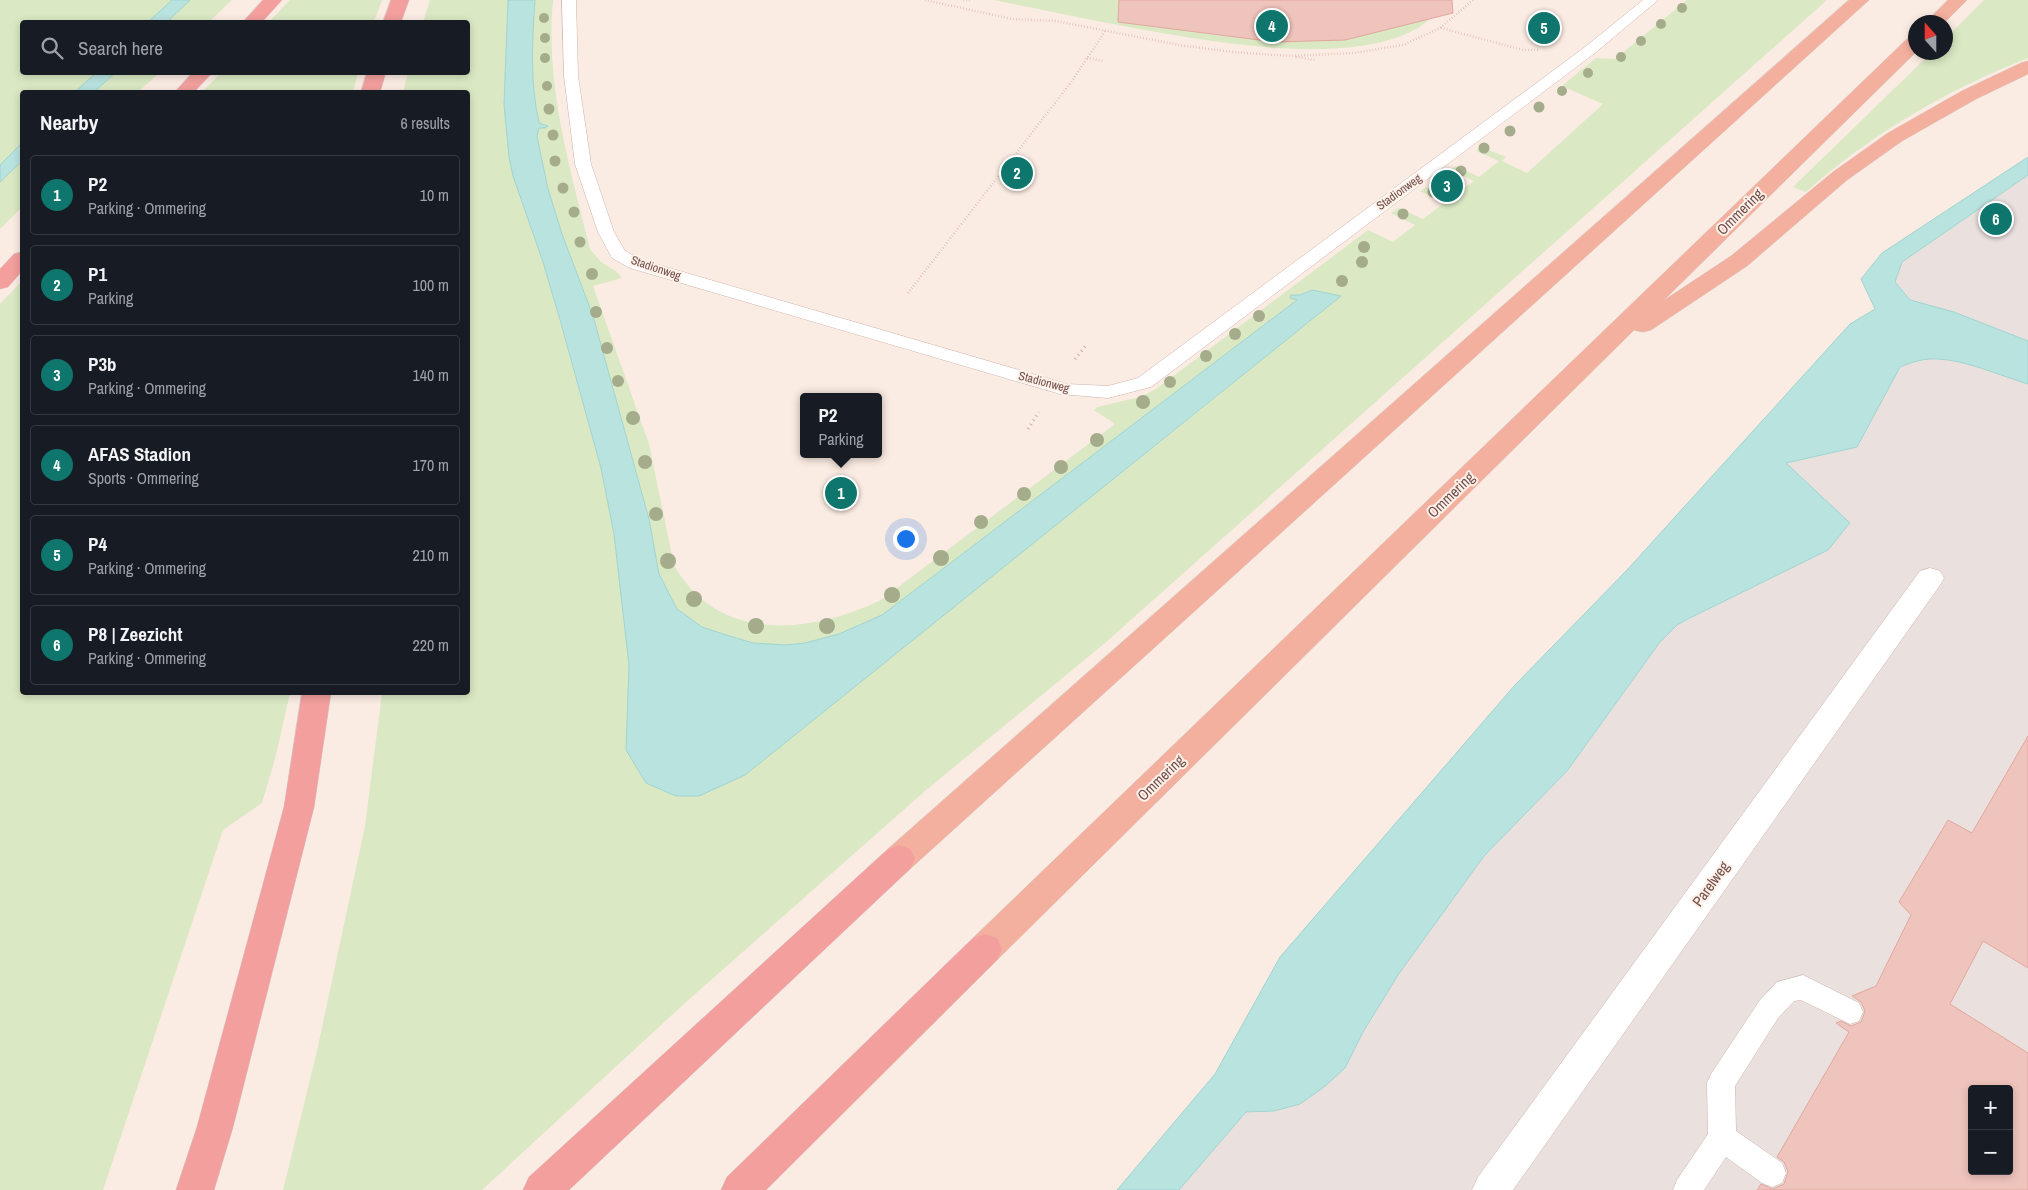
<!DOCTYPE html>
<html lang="en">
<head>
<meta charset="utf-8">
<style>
	body { margin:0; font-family:"Archivo Narrow",sans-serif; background:#242831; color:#f1f3f6 }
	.controls { position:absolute; right:15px; bottom:15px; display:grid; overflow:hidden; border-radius:5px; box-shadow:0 2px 8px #0003 }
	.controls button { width:45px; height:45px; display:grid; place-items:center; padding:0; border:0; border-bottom:1px solid #363941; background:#171b24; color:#f1f3f6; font:25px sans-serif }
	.compass { position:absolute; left:1908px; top:15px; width:45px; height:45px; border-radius:50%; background:#171b24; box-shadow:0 2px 8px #0003; rotate:339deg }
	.you { position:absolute; left:905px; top:538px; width:18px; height:18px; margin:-12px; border:4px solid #fff; border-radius:50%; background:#1a73e8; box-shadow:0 0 0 8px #1a73e833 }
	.badge { display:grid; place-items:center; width:32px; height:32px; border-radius:50%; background:#0f766e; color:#fff; font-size:16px; font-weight:700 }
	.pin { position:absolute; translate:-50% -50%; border:2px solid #fff; box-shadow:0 1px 5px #0006 }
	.popup { position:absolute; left:800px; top:393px; width:82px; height:65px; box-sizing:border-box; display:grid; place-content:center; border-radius:5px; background:#171b24; filter:drop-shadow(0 1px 4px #0005); font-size:16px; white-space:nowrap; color:#9ea1a6 }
	.popup b { font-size:19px; color:#f1f3f6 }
	.popup::after { content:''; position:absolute; left:50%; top:100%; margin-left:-10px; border:10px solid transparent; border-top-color:#171b24 }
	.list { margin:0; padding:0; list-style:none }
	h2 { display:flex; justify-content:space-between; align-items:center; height:65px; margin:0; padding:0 20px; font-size:21px }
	h2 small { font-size:16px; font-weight:400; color:#9ea1a6 }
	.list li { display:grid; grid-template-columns:32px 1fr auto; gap:15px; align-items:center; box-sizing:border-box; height:80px; margin:0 10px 10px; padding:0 10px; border:1px solid #363941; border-radius:5px }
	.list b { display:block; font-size:19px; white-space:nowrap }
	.list p { margin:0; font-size:16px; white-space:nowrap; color:#9ea1a6 }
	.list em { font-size:16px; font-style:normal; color:#9ea1a6 }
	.icon { flex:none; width:28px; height:28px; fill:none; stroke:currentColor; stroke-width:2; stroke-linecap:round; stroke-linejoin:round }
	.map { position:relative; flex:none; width:2028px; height:1190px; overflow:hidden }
	.search { position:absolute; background:#171b24; box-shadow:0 2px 8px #0003; left:20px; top:20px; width:450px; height:55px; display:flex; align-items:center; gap:12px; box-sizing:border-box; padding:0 18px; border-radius:5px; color:#9ea1a6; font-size:19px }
	.panel { position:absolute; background:#171b24; box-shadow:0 2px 8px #0003; left:20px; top:90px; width:450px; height:605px; border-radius:5px }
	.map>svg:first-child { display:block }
</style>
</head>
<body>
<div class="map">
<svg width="2028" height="1190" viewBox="0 0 2028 1190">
	<rect width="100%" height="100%" fill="#fbece3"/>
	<path fill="#eae1de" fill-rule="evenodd" d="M2028 175V1190H1179L1246 1112 1345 1068 1363 1032 1398 975 1484 856 1567 771 1660 642 1677 625 1828 550 1850 524 1786 463 1894 282 1902 262ZM1972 1089H2009V1171H1972Z"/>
	<g fill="#dae8c3">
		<path d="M0 0H232L209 22H22V72L159 73 138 92H22V207L0 229Z"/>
		<path d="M290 0H382L374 22H269Z"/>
		<path d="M430 0H508L504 104 509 157 513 176 543 262 601 468 614 534 629 665 626 750 785 741 1215 398 1334 295C1316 291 1311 286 1296 298L1298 300 882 615 839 634 805 643 785 645 753 643 723 634 702 627 677 609 659 574 649 519 593 316 562 234 548 189 537 135 541 124 539 123C530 83 532 41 535 0H553C545 85 570 168 590 249L601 262 617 272 622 278 593 286 649 444 674 565C718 644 811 634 881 600L1115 424 1094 410 1097 407 1140 397 1156 389 1368 230 1393 242 1415 225 1391 213 1399 208 1423 219 1444 203 1420 191 1426 187 1450 198 1474 181 1450 170 1456 166 1479 177 1499 161 1476 151 1481 147 1506 157 1502 161 1527 173 1603 104 1564 87 1563 85 1596 58 1615 59 1687 0H1827L1105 643 925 791 685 1003 482 1190H283L317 1051 365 826 382 693 468 692V92H403L408 73 468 72V22H423Z"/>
		<path d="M994 0H1445C1403 80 1210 41 1139 29 1090 20 1042 10 994 0Z"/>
		<path d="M1984 0H2028V58C1947 90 1871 134 1806 192L1793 187 1931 53 1946 52V38Z"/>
		<path d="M221 73V72L358 73 353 92H202Z"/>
		<path d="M22 281V692L290 693 276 755 262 803 223 830 103 1190H0V304Z"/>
	</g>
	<g fill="#b9e3df" stroke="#a0d4d0">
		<path d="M172 0H190L167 22H148Z"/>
		<path d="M508 0H535C532 41 530 83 539 123L548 126 545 128H539L537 136 548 189 562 234 593 316 649 519 659 574 677 609 702 627 723 634 753 643 785 645 805 643 839 634 882 615 1297 300 1290 298 1291 295H1300L1312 290 1341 296 745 775 699 796H676L646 783 626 750 629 665 614 534 601 468 560 320 543 262 513 176 509 157 504 104Z"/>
		<path d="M96 73H115L94 92H75Z"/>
		<path d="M22 143V161L0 182V165Z"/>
		<path d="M2028 157V175L1902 262 1895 282 1910 300 1954 312 2028 341V384C2001 376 1966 360 1938 359 1925 358 1912 362 1900 367L1857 447 1786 463 1850 523 1828 550 1688 619 1677 625 1660 642 1567 771 1484 856 1398 975 1363 1032 1345 1068 1324 1087 1300 1104 1274 1111 1246 1112 1179 1190H1117L1215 1074 1280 957 1515 685 1627 570 1850 324 1875 309 1861 279 1882 253Z"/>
	</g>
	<g fill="#efc4bc" stroke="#e1a79e" fill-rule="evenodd">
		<path d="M1119 0H1452L1453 13 1345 40 1275 42 1118 22Z"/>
		<path d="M2028 736V968L1983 941 1950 1004 2028 1053V1190H1757L1761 1184 1773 1189 1784 1184 1788 1172 1784 1162 1777 1157 1849 1032 1836 1023 1841 1021 1851 1026 1861 1022 1865 1011 1861 1002 1852 996 1876 986 1911 915 1899 902 1948 820 1972 833ZM1972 1089H2009V1171H1972Z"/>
	</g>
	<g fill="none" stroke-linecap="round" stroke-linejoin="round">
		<defs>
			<g id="service">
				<path d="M562 0H576L578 76 591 164 614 232 625 251 642 260 1067 384 1108 386 1138 378 1585 47 1643 0H1658L1595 53 1151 387 1108 398 1060 394 630 268 612 258 598 232 575 164 564 76Z"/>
				<path d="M1803 975 1859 1003 1863 1012 1859 1021 1850 1024 1801 1000 1794 1001 1778 1018 1735 1086 1736 1131 1782 1163 1786 1173 1782 1183 1772 1187 1762 1183 1726 1157 1704 1190H1673L1677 1180 1708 1134 1707 1083 1711 1074 1760 1000 1777 982Z"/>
			</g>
			<path id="minor" d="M1930 568 1940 571 1944 578 1940 585 1513 1190H1472L1478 1177 1920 571Z"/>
			<g id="trunk">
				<path d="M1849 0H1869L910 869 899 873 888 869 883 859 888 849Z"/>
				<path d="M1948 0H1967L1945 22H1926Z"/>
				<path d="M1916 36V52L1663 301 1731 256 1833 172 1888 133 1962 91 2021 63 2028 61V74L1976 99 1902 141 1847 180 1747 266 1651 330 1643 332 1634 330 997 960 985 964 973 960 968 949 973 938 1909 37Z"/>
			</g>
			<g id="motorway">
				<path d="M263 0H282L262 22H243Z"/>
				<path d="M391 0H409L401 22H383Z"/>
				<path d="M193 72H213L194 92H175Z"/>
				<path d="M367 72H386L380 92H361Z"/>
				<path d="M22 252V271L8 287 0 289V269L14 254Z"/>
				<path d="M302 692H331L314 807 233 1127 214 1190H176L197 1127 284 807Z"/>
				<path d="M899 845 910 849 915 859 910 869 569 1190H523L529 1177 888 849Z"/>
				<path d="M985 934 997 938 1002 949 997 960 766 1190H721L727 1177 973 938Z"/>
			</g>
		</defs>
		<use href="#service" stroke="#ceb4ad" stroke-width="1"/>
		<use href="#minor" stroke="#ceb4ad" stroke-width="1"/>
		<use href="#trunk" stroke="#d5cac9" stroke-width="1"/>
		<use href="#motorway" stroke="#d5cac9" stroke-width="1"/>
		<g stroke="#d3a7a0" stroke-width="2.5" stroke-dasharray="0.5 2.5" stroke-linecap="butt">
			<path d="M925 0 1012 19 1056 21 1179 45 1233 52 1290 56 1354 53 1403 45 1440 28 1473 0"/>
			<path d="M963 0H970"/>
			<path d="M1441 28 1523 50H1539"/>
			<path d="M1296 57 1315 60"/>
			<path d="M1087 58 1104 61"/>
			<path d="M908 293 1072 81 1105 31"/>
		</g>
		<g stroke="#d3a7a0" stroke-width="3" stroke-dasharray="1 4" stroke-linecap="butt">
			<path d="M1075 359 1087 344"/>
			<path d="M1028 429 1039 412"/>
		</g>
		<use href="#service" fill="#fff" fill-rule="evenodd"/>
		<use href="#minor" fill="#fff" fill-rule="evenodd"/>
		<use href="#trunk" fill="#f4b09e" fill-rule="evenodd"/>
		<use href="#motorway" fill="#f29f9d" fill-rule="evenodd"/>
	</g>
	<g fill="#a5ac8b">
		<circle cx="1682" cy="8" r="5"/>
		<circle cx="544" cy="18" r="5"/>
		<circle cx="1661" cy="24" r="5"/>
		<circle cx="545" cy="38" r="5"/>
		<circle cx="1641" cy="41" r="5"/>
		<circle cx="1621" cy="57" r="5"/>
		<circle cx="545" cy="58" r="5"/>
		<circle cx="1588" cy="73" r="5"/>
		<circle cx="547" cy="86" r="5"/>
		<circle cx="1562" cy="91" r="5"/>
		<circle cx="1539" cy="107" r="5.5"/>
		<circle cx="549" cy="109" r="5.5"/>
		<circle cx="1510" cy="131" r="5.5"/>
		<circle cx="553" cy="135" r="5.5"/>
		<circle cx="1484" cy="148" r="5.5"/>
		<circle cx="555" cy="161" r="5.5"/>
		<circle cx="1461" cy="171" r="5.5"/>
		<circle cx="563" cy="188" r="5.5"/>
		<circle cx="1433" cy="192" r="5.5"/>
		<circle cx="574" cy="212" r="5.5"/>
		<circle cx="1403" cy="214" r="5.5"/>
		<circle cx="580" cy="242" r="5.5"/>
		<circle cx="1364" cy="247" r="6"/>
		<circle cx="1362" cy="262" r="6"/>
		<circle cx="592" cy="274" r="6"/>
		<circle cx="1342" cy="281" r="6"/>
		<circle cx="596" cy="312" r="6"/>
		<circle cx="1259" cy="316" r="6"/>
		<circle cx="1235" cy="334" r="6"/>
		<circle cx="607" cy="348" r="6"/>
		<circle cx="1206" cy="356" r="6"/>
		<circle cx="618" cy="381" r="6"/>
		<circle cx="1170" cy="382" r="6"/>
		<circle cx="1143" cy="402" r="7"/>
		<circle cx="633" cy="418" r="7"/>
		<circle cx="1097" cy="440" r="7"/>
		<circle cx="645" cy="462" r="7"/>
		<circle cx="1061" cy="467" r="7"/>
		<circle cx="1024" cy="494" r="7"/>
		<circle cx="656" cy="514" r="7"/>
		<circle cx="981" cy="522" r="7"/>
		<circle cx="941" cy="558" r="8"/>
		<circle cx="668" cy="561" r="8"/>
		<circle cx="892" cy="595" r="8"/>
		<circle cx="694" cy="599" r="8"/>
		<circle cx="756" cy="626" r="8"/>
		<circle cx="827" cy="626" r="8"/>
	</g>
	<g text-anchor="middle" stroke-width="4" stroke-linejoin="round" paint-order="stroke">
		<g font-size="12" fill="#724f4b" stroke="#fef1e9">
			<text transform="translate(1399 192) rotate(-36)" y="4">Stadionweg</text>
			<text transform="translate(656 268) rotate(19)" y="4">Stadionweg</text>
			<text transform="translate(1044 382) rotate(15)" y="4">Stadionweg</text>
		</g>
		<g font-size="15" fill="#724f4b" stroke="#fef1e9">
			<text transform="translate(1740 212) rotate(-45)" y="5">Ommering</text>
			<text transform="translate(1451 495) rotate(-44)" y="5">Ommering</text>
			<text transform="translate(1161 778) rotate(-44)" y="5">Ommering</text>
			<text transform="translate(1711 884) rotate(-54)" y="5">Parelweg</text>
		</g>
	</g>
</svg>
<div class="controls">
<button>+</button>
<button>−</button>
</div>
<svg class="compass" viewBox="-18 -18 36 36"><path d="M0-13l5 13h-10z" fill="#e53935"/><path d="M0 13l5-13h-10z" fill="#9ea1a6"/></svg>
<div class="you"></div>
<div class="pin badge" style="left:841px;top:493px">1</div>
<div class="popup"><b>P2</b>Parking</div>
<div class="pin badge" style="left:1017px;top:173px">2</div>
<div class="pin badge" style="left:1447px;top:186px">3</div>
<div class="pin badge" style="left:1272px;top:26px">4</div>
<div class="pin badge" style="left:1544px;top:28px">5</div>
<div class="pin badge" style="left:1996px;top:219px">6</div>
<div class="search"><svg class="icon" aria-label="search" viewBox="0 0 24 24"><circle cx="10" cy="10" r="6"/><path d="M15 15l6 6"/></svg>Search here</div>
<section class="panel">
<h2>Nearby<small>6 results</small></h2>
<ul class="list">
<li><span class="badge">1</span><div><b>P2</b><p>Parking · Ommering</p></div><em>10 m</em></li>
<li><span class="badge">2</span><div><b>P1</b><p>Parking</p></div><em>100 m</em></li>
<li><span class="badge">3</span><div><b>P3b</b><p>Parking · Ommering</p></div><em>140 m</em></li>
<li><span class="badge">4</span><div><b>AFAS Stadion</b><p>Sports · Ommering</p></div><em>170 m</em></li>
<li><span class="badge">5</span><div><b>P4</b><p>Parking · Ommering</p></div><em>210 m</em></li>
<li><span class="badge">6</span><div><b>P8 | Zeezicht</b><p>Parking · Ommering</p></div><em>220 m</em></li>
</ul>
</section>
</div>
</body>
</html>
